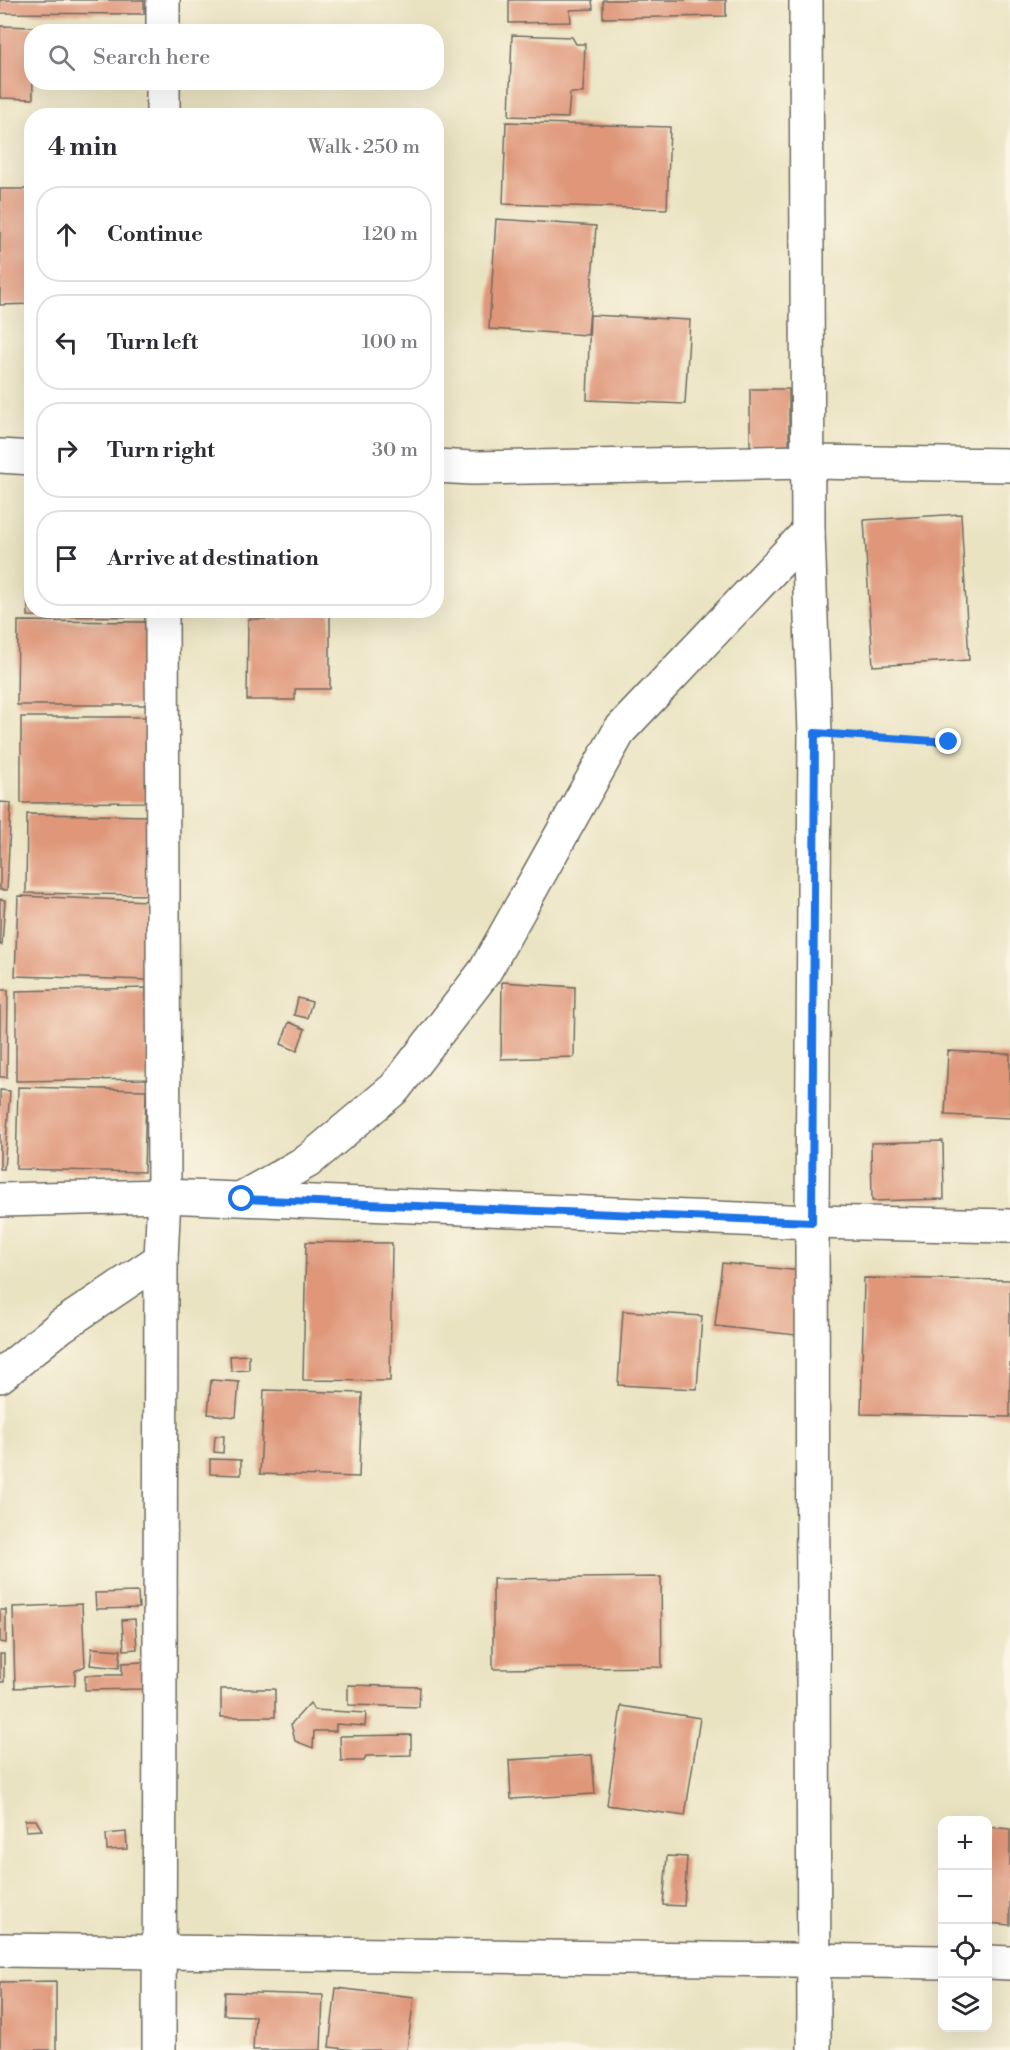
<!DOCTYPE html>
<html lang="en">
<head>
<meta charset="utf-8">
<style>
	body { margin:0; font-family:"Libre Bodoni",serif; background:#f7f7f7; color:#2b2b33 }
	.controls { position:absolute; right:18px; bottom:18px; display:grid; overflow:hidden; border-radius:12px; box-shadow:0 6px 24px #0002 }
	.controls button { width:54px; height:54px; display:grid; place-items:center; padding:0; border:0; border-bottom:2px solid #e1e1e2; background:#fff; color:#2b2b33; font:30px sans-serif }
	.stop { position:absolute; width:18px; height:18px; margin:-14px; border:4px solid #1a73e8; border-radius:50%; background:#fff }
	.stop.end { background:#1a73e8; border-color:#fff; box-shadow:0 2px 6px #0008 }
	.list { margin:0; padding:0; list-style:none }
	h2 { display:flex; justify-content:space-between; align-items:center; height:78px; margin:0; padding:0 24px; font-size:26px }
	h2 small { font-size:20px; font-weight:400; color:#7c7c81 }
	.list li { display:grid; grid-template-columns:39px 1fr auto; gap:18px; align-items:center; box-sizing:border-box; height:96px; margin:0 12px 12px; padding:0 12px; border:2px solid #e1e1e2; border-radius:24px }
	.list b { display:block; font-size:22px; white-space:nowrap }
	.list em { font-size:20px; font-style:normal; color:#7c7c81 }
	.icon { flex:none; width:33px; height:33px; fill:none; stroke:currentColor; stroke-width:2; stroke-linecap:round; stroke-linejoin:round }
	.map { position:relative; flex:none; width:1010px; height:2050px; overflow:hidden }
	.search { position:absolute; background:#fff; box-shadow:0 6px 24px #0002; left:24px; top:24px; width:420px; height:66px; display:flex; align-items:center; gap:15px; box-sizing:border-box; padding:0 21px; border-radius:24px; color:#7c7c81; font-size:22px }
	.panel { position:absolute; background:#fff; box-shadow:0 6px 24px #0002; left:24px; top:108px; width:420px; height:510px; border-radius:24px }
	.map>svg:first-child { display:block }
</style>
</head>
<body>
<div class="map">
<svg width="1010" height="2050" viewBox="0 0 1010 2050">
	<rect width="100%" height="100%" fill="#fcf5e5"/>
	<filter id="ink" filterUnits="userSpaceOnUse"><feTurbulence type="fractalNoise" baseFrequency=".0167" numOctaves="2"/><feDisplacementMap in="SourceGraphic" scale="12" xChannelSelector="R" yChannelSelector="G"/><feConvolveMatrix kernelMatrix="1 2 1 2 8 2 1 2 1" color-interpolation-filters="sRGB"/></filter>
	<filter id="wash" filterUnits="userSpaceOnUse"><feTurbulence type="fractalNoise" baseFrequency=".008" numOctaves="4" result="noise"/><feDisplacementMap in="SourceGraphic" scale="24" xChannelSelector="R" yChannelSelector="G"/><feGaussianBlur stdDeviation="1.35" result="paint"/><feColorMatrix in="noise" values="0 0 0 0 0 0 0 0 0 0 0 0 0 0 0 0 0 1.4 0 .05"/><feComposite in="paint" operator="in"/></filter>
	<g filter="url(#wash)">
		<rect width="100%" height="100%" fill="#eae3c2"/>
		<g id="blocks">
			<g fill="#df9679">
				<path d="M0 0H144V14L0 13Z"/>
				<path d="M509 0H592L593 9 570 10 571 22 509 23Z"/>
				<path d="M603 0H726V16L603 18Z"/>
				<path d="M0 26 34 27V32H32L33 99 0 98Z"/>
				<path d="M512 35 572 37 576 44H585L583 93H570L568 118 509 116Z"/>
				<path d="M506 122 670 127 667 209 503 204Z"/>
				<path d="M0 189H32V304L0 305Z"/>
				<path d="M496 219 596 226 588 335 489 329Z"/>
				<path d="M590 315 690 320 685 404 587 400Z"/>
				<rect x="750" y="389" width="39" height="65"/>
				<path d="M961 514 969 660 873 666 864 520Z"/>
				<path d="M28 592H32V610H144V617L28 616Z"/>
				<path d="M283 610H330V689H295V700H247L248 619H283Z"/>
				<path d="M18 621 150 622V705H17Z"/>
				<path d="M21 717H147L146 802 21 803Z"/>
				<path d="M0 802 11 803 7 890H0Z"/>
				<path d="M27 814 151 816 150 895 26 893Z"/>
				<path d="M18 896 149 901 147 980 15 976Z"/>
				<path d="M0 899 5 900 2 945H0Z"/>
				<path d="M502 982 575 987 574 1057 501 1059Z"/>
				<path d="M146 988 148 1079 16 1081V991Z"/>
				<path d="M0 990H8L7 1077H0Z"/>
				<path d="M298 998 312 1002 307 1018 294 1015Z"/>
				<path d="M289 1022 305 1029 297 1051 281 1044Z"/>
				<path d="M948 1051 1010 1054V1118L945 1115Z"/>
				<path d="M18 1087 146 1090 144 1172 16 1169Z"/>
				<path d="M0 1090 10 1091 4 1169H0Z"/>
				<path d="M943 1141 944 1199 872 1201 871 1143Z"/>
				<path d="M306 1242 392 1243 390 1381 303 1380Z"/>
				<path d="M722 1263 802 1271 796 1335 715 1326Z"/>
				<path d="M864 1278 1010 1280V1417L861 1414Z"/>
				<path d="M623 1311 702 1316 697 1389 618 1385Z"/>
				<path d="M249 1355V1370L231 1371 230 1356Z"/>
				<path d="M211 1380 239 1382 236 1417 208 1414Z"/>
				<path d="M264 1390 362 1393 359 1477 260 1474Z"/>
				<path d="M215 1436H224L223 1453 214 1452Z"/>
				<path d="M210 1459 241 1460V1475L210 1474Z"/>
				<path d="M661 1577 662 1667 493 1669V1579Z"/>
				<path d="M138 1592 139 1608 96 1609 95 1593Z"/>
				<path d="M82 1604 85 1666 75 1671V1685L15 1688 13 1607Z"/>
				<path d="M0 1610H6V1643L0 1642Z"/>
				<path d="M135 1619 137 1649 124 1650 122 1620Z"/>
				<path d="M92 1648 121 1650 119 1668 90 1665Z"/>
				<rect x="0" y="1654" width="4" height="28"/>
				<path d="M144 1662V1689L85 1690V1675H122V1663Z"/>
				<path d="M348 1685 420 1687 419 1707 348 1705Z"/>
				<rect x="221" y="1689" width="54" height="28"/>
				<path d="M310 1703 314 1710 366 1713 365 1726 336 1724V1731H314L313 1748 295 1741 291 1724Z"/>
				<path d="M621 1706 700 1718 685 1816 607 1805Z"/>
				<path d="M411 1735V1755L366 1756 364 1761H341L340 1736Z"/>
				<path d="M592 1755 595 1794 511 1799 509 1760Z"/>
				<path d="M25 1820H36L42 1830 26 1831Z"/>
				<path d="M988 1827 1010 1829V1925L988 1923Z"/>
				<path d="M126 1832 127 1849 107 1850 106 1834Z"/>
				<path d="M667 1856 687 1857 684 1906 663 1905Z"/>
				<path d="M56 1981V2050H0V1982Z"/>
				<path d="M336 1988 414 1997 407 2050H355L329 2047Z"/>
				<path d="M225 1992 323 1995 321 2050H253L255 2016 224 2015Z"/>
			</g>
		</g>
	</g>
	<g filter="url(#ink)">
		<use href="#blocks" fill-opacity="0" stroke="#6e6b60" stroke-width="1.5"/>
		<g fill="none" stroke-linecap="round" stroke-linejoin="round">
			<defs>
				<g id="minor">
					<path d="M806 0 808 532 815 733 812 1222 814 2050"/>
					<path d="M163 32V0"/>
					<path d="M163 116V82"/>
					<path d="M0 456 32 458"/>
					<path d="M436 466 472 468 808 462 1010 465"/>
					<path d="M242 1198 308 1161 395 1088 485 971 620 730 808 532"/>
					<path d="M0 1200 164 1196 812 1222 1010 1226"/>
					<path d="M0 1376 61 1326 161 1259"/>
					<path d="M0 1950 942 1962"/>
					<path d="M988 1962 1010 1963"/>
					<path d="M159 2050 161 1259 164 1196 162 610"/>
				</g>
			</defs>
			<use href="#minor" stroke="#6e6b60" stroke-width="36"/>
			<path stroke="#6e6b60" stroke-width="4" stroke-dasharray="1.5 4.5" stroke-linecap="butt" d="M845 735 949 743"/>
			<use href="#minor" stroke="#fff" stroke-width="33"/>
		</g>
	</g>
	<g fill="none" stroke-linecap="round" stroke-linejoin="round" filter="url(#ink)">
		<path stroke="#1a73e8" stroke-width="8" d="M242 1199 812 1222 815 733 949 742"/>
	</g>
</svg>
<div class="controls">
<button>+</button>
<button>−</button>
<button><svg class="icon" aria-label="locate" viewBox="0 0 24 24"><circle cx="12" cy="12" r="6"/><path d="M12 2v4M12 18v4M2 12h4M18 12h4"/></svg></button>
<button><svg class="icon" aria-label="layers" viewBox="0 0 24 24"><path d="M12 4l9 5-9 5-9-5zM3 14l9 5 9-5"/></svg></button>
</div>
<div class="stop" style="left:242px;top:1199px"></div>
<div class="stop end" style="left:949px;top:742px"></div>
<div class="search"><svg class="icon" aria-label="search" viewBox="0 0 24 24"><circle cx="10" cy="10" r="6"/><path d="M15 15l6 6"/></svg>Search here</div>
<section class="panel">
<h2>4 min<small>Walk · 250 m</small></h2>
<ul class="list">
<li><svg class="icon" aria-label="ahead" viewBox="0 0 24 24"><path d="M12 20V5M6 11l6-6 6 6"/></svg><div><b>Continue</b></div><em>120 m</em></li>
<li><svg class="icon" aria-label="left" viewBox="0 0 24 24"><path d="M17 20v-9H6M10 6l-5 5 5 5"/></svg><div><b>Turn left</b></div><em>100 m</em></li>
<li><svg class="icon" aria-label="right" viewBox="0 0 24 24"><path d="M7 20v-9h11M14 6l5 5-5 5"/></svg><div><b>Turn right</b></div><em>30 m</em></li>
<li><svg class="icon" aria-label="arrive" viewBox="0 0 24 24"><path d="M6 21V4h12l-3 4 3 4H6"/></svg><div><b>Arrive at destination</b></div></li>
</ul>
</section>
</div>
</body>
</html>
